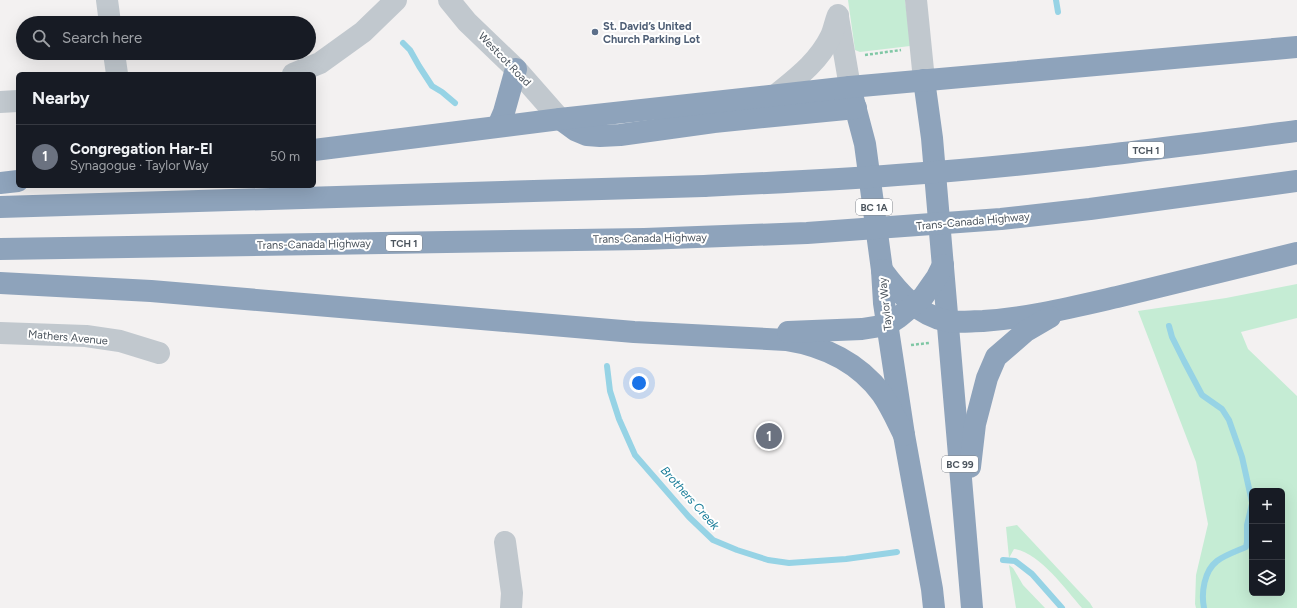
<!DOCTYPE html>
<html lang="en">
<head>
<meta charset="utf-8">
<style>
	body { margin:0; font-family:Figtree,sans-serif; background:#20242c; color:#f1f3f6 }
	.controls { position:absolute; right:12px; bottom:12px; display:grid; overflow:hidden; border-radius:6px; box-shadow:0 4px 16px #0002 }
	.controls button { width:36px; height:36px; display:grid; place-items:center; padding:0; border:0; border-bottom:1px solid #363941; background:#171b24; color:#f1f3f6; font:20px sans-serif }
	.you { position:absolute; left:639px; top:383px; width:14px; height:14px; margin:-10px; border:3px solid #fff; border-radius:50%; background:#1a73e8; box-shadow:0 0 0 6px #1a73e833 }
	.badge { display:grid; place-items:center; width:26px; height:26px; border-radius:50%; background:#1a73e8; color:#fff; font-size:13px; font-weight:700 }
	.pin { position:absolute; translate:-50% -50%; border:2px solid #fff; box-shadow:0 1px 4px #0006 }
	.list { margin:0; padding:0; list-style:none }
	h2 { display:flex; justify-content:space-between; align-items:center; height:52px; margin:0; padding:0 16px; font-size:17px }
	h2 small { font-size:13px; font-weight:400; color:#9ea1a6 }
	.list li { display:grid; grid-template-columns:26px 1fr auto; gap:12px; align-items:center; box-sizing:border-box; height:64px; padding:0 16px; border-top:1px solid #363941 }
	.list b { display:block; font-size:15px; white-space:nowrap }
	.list p { margin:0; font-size:13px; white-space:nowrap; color:#9ea1a6 }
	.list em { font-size:13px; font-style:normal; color:#9ea1a6 }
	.icon { flex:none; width:22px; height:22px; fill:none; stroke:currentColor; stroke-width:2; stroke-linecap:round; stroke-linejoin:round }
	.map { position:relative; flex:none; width:1297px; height:608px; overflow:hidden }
	.search { position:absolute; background:#171b24; box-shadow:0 4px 16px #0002; left:16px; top:16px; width:300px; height:44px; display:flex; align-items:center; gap:10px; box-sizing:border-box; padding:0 14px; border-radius:22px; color:#9ea1a6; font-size:15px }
	.panel { position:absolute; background:#171b24; box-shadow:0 4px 16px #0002; left:16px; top:72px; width:300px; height:116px; border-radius:6px }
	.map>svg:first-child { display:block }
</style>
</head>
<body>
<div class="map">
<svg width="1297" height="608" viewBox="0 0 1297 608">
	<rect width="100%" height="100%" fill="#f3f1f1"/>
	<g fill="#c5ecd4" fill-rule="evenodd">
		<path d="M848 0H905L911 43 910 46 860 52 855 50Z"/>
		<path d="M1297 284V318L1241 332 1248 349 1297 396V608H1196L1195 604 1196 575 1208 524 1196 462 1138 311 1226 298ZM1252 491H1282V593H1252Z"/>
		<path d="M1017 525 1090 603 1093 608H1082C1066 590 1039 552 1014 549L1009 558 1006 527Z"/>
		<path d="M1009 565 1013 568 1023 585 1045 608H1016Z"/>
	</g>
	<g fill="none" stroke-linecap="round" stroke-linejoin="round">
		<g stroke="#96d3e5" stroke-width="6">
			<path d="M1056 0 1058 12"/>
			<path d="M403 43 410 50 419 66 432 86 442 92 455 103"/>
			<path d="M1169 326 1172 337 1184 361 1202 395 1222 409 1229 420 1242 457 1252 502"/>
			<path d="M607 366 610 391 619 419 635 455 689 517 713 540 737 550 768 560 789 563 846 559 897 552"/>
			<path d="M1003 560 1015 561 1032 574 1062 608"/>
			<path d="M1204 608C1201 593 1204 571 1217 561 1225 555 1237 551 1246 547L1247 542V525L1252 504"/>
		</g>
		<g stroke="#80c7a5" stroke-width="2.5" stroke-dasharray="3 2" stroke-linecap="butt">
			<path d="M865 55 901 50"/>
			<path d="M911 345 929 343"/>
		</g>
		<g stroke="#c1c8ce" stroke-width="22">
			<path d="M107 0 110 23"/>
			<path d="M449 0 467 22 516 69 560 119"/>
			<path d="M916 0 924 80"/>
			<path d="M838 17 850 87"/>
			<path d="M114 53 117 74"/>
			<path d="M293 74 320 63 363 32 396 0"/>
			<path d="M777 94C798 77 819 61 831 36 834 30 835 22 838 15"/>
			<path d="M0 102 18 101"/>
			<path d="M0 333 86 336 120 341 159 353"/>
			<path d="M505 542 512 593 511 608"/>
		</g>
		<g stroke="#8ea3bb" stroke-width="22">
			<path d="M924 80 932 138 972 608"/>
			<path d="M850 87 865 144 882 270 884 303 904 435 932 589 934 608"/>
			<path d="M560 119 575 130 587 135 600 136 620 135 714 122 856 108"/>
			<path d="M498 126 504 112 516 69"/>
			<path d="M314 150 560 119 850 87 1297 47"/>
			<path d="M0 183 18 181"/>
			<path d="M0 207 704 186C768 183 833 180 897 175 1031 166 1164 148 1297 131"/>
			<path d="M0 249 644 239 807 233 1001 219 1090 209 1297 181"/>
			<path d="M882 270C899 293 918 315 947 321 959 323 971 321 983 321 1029 318 1073 307 1117 297 1177 282 1237 268 1297 253"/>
			<path d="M0 283 151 291 634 332 786 340C824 346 859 363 882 394 891 407 897 421 904 435"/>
			<path d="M788 332 862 329 887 325 899 317 923 297 937 277 943 265"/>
			<path d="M970 467 975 424 987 378 996 357 1026 331 1050 317"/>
		</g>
	</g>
	<circle fill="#5c6f8a" stroke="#fff" stroke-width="1.5" cx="595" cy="32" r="4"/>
	<g text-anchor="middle" stroke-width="4" stroke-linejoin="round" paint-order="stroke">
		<g fill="#fff" stroke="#81878e" stroke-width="1">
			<rect x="1128" y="142" width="36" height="16" rx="3"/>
			<rect x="856" y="199" width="36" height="16" rx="3"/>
			<rect x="386" y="235" width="36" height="16" rx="3"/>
			<rect x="942" y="456" width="36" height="16" rx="3"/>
		</g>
		<g font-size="10" font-weight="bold" fill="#4b545d">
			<text x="1146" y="154">TCH 1</text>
			<text x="874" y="211">BC 1A</text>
			<text x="404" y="247">TCH 1</text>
			<text x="960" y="468">BC 99</text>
		</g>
		<g font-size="11" font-weight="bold" fill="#4e5e75" stroke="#fff" text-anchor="start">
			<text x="603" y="30">St. David’s United<tspan x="603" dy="13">Church Parking Lot</tspan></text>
		</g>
		<g font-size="11" fill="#4b545d" stroke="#fff">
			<text transform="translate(505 59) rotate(46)" y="4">Westcot Road</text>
			<text transform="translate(973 221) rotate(-5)" y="4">Trans-Canada Highway</text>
			<text transform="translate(650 238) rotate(-1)" y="4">Trans-Canada Highway</text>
			<text transform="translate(314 244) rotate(-1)" y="4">Trans-Canada Highway</text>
			<text transform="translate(885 304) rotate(-96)" y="4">Taylor Way</text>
			<text transform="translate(68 337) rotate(5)" y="4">Mathers Avenue</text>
		</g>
		<g font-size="12" font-style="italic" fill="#1a7d99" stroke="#fff">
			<text transform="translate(690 498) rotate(48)" y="4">Brothers Creek</text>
		</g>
	</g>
</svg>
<div class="controls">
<button>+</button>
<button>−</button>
<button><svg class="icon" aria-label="layers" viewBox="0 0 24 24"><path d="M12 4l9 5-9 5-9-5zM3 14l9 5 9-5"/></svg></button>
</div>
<div class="you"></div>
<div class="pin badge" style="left:769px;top:436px;background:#6b7280">1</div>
<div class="search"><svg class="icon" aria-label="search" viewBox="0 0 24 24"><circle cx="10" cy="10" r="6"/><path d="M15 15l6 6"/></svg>Search here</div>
<section class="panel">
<h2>Nearby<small></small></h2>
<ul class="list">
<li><span class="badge" style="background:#6b7280">1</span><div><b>Congregation Har-El</b><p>Synagogue · Taylor Way</p></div><em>50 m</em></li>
</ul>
</section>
</div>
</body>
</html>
